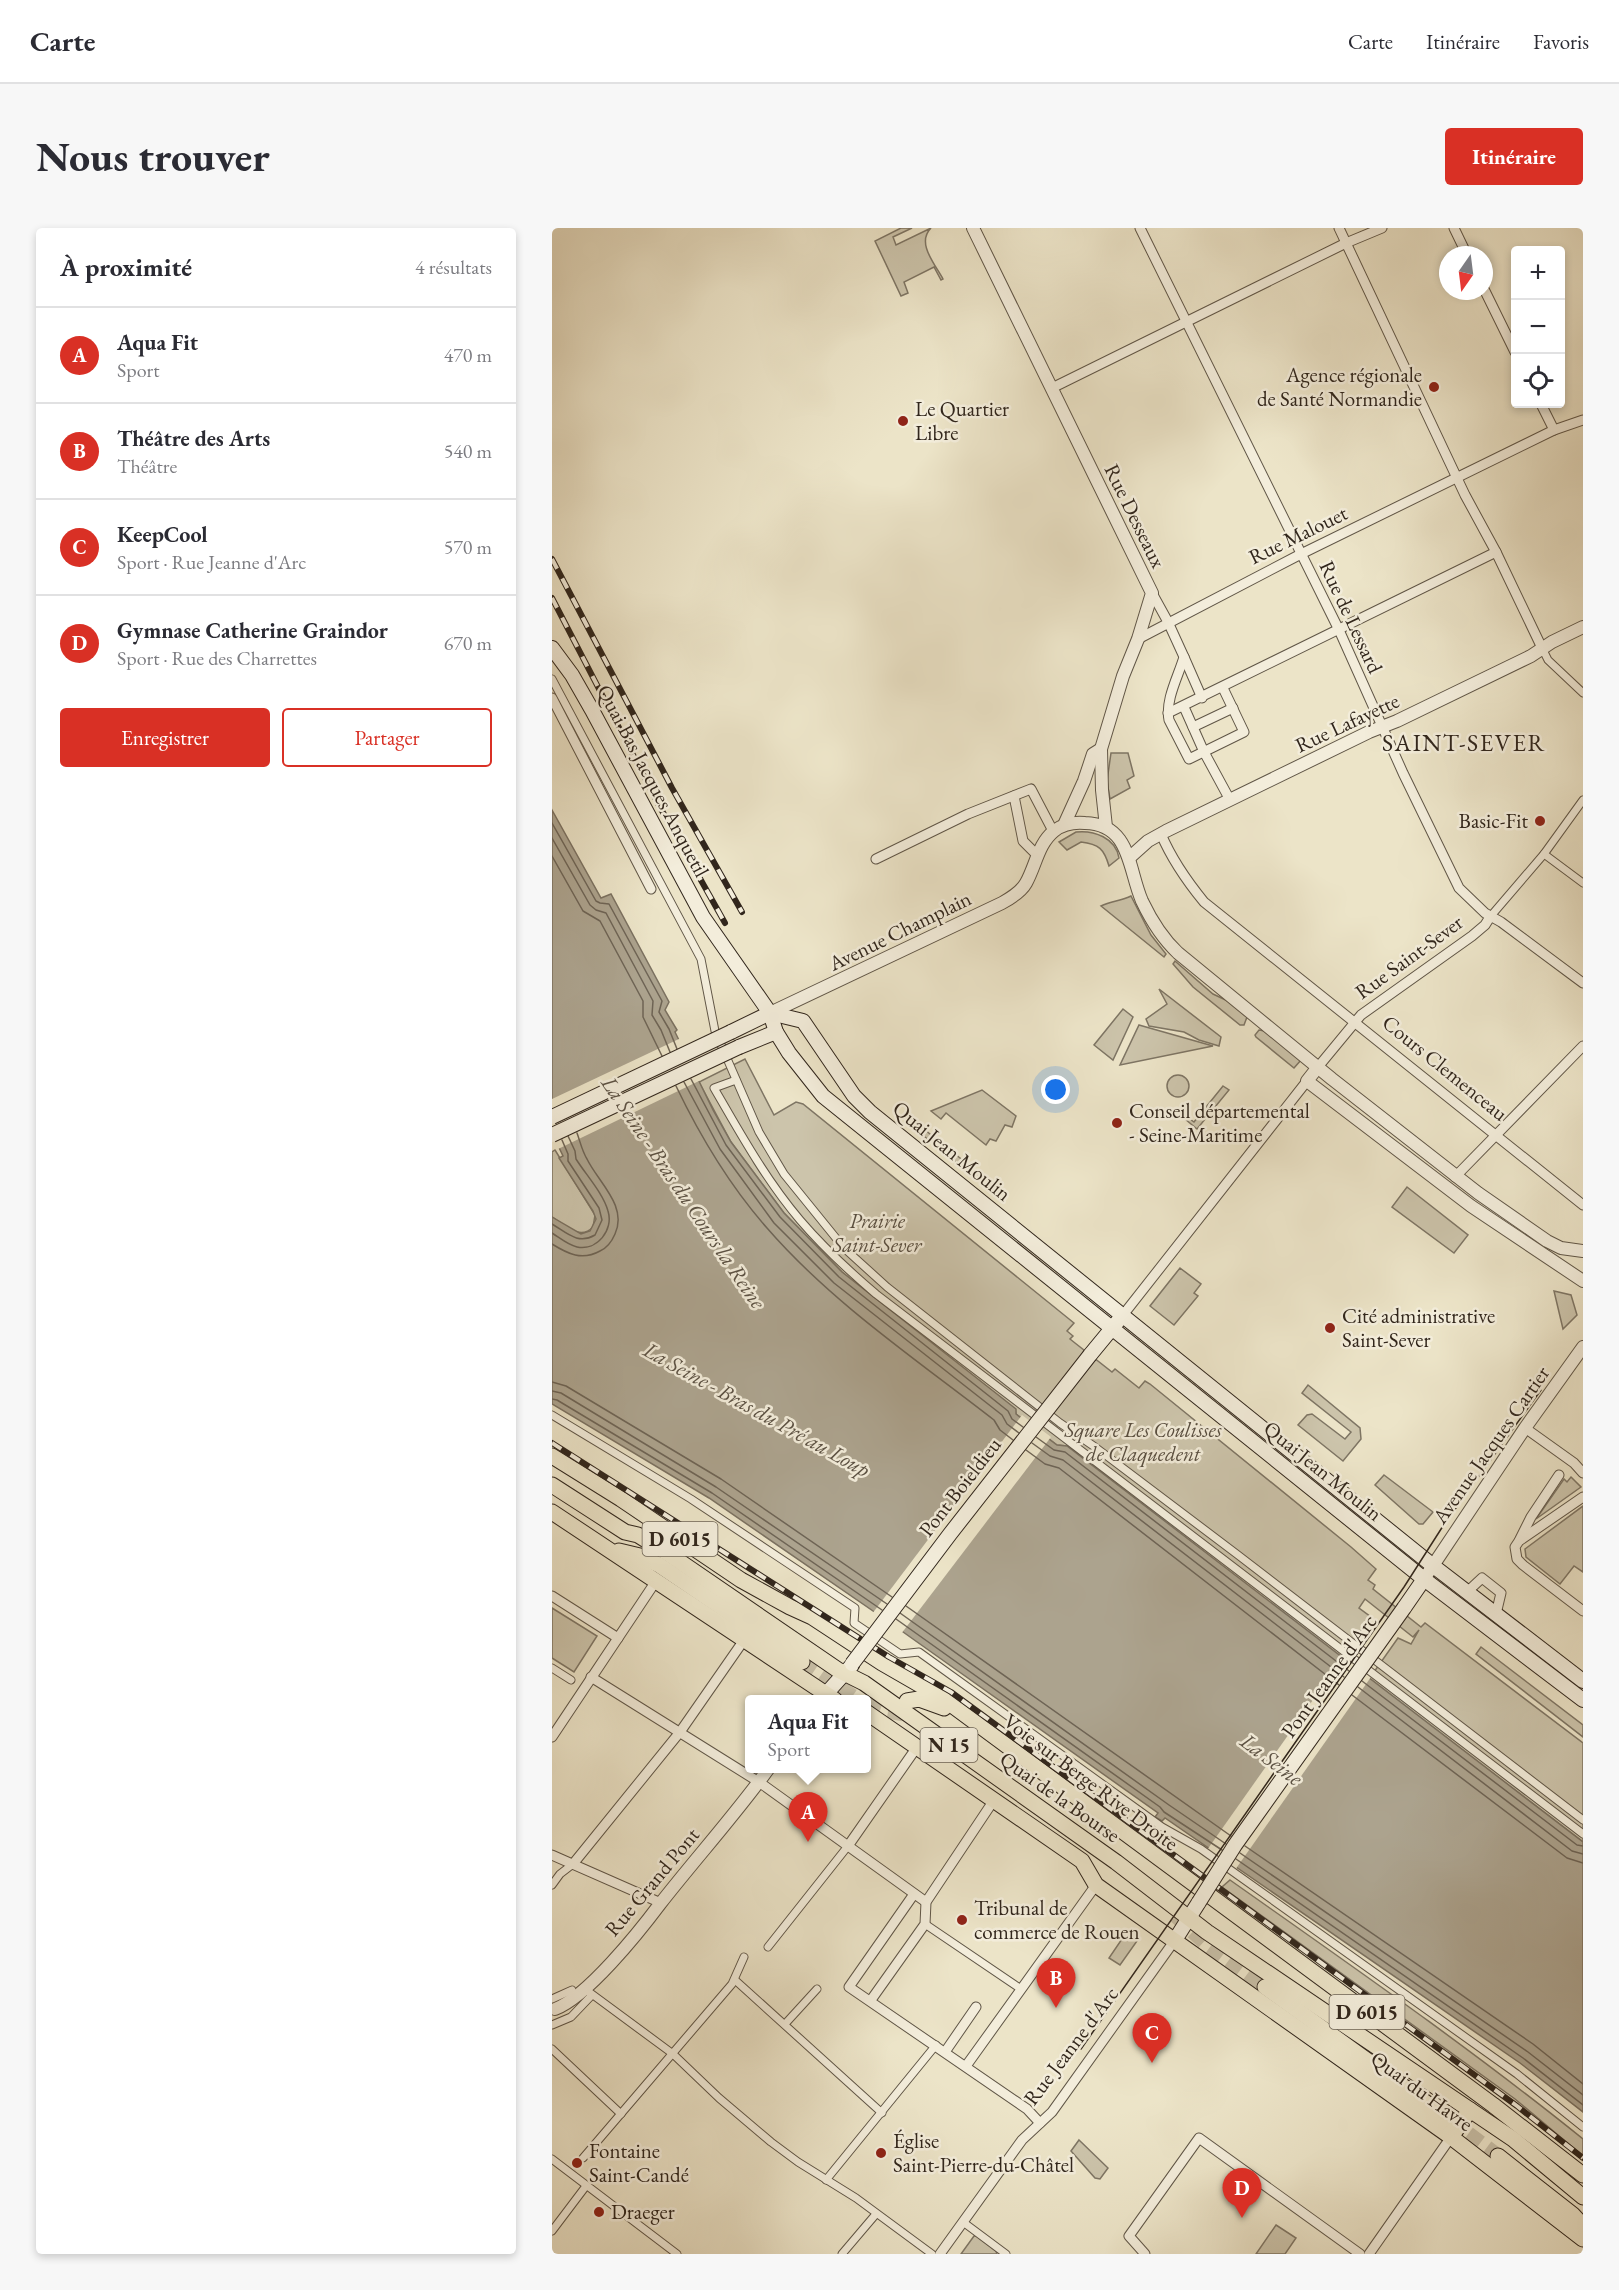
<!DOCTYPE html>
<html lang="fr">
<head>
<meta charset="utf-8">
<style>
	body { margin:0; font-family:"EB Garamond",serif; background:#f7f7f7; color:#2b2b33 }
	.controls { position:absolute; right:18px; top:18px; display:grid; overflow:hidden; border-radius:6px; box-shadow:0 3px 9px #0003 }
	.controls button { width:54px; height:54px; display:grid; place-items:center; padding:0; border:0; border-bottom:2px solid #e1e1e2; background:#fff; color:#2b2b33; font:30px sans-serif }
	.compass { position:absolute; left:887px; top:18px; width:54px; height:54px; border-radius:50%; background:#fff; box-shadow:0 3px 9px #0003; rotate:194deg }
	.you { position:absolute; left:504px; top:862px; width:21px; height:21px; margin:-15px; border:4px solid #fff; border-radius:50%; background:#1a73e8; box-shadow:0 0 0 9px #1a73e833 }
	.badge { display:grid; place-items:center; width:39px; height:39px; border-radius:50%; background:#d93025; color:#fff; font-size:20px; font-weight:700 }
	.pin { position:absolute; translate:-50% -50px; filter:drop-shadow(0 2px 3px #0008) }
	.pin::after { content:''; position:absolute; top:32px; width:21px; height:18px; background:inherit; clip-path:polygon(0 0,100% 0,50% 100%) }
	.popup { position:absolute; left:193px; top:1467px; width:126px; height:78px; box-sizing:border-box; display:grid; place-content:center; border-radius:6px; background:#fff; filter:drop-shadow(0 2px 4px #0005); font-size:20px; white-space:nowrap; color:#7c7c81 }
	.popup b { font-size:22px; color:#2b2b33 }
	.popup::after { content:''; position:absolute; left:50%; top:100%; margin-left:-12px; border:12px solid transparent; border-top-color:#fff }
	.list { margin:0; padding:0; list-style:none }
	h2 { display:flex; justify-content:space-between; align-items:center; height:78px; margin:0; padding:0 24px; font-size:26px }
	h2 small { font-size:20px; font-weight:400; color:#7c7c81 }
	.list li { display:grid; grid-template-columns:39px 1fr auto; gap:18px; align-items:center; box-sizing:border-box; height:96px; padding:0 24px; border-top:2px solid #e1e1e2 }
	.list b { display:block; font-size:22px; white-space:nowrap }
	.list p { margin:0; font-size:20px; white-space:nowrap; color:#7c7c81 }
	.list em { font-size:20px; font-style:normal; color:#7c7c81 }
	.actions { display:flex; gap:12px; padding:18px 24px }
	.actions a { flex:1; padding:14px 0; border:2px solid #d93025; border-radius:6px; text-align:center; font-size:21px; color:#d93025 }
	.actions .main { background:#d93025; color:#fff }
	.icon { flex:none; width:33px; height:33px; fill:none; stroke:currentColor; stroke-width:2; stroke-linecap:round; stroke-linejoin:round }
	.map { position:relative; flex:none; width:1031px; height:2026px; overflow:hidden; border-radius:6px }
	header { display:flex; align-items:center; gap:36px; box-sizing:border-box; height:84px; padding:0 30px; background:#fff; border-bottom:2px solid #e1e1e2 }
	header strong { font-size:28px }
	nav { display:flex; gap:33px; margin-inline-start:auto; font-size:21px }
	.intro { display:flex; align-items:center; justify-content:space-between; box-sizing:border-box; height:144px; padding:0 36px }
	h1 { margin:0; font-size:42px }
	.button { padding:15px 27px; border-radius:6px; background:#d93025; color:#fff; font-size:21px; font-weight:700 }
	main { display:flex; gap:36px; padding:0 36px }
	aside { flex:1; background:#fff; border-radius:6px; box-shadow:0 3px 9px #0003 }
	.map>svg:first-child { display:block }
</style>
</head>
<body>
<header>
<strong>Carte</strong>
<nav><a>Carte</a><a>Itinéraire</a><a>Favoris</a></nav>
</header>
<div class="intro"><h1>Nous trouver</h1><a class="button">Itinéraire</a></div>
<main>
<aside>
<h2>À proximité<small>4 résultats</small></h2>
<ul class="list">
<li><span class="badge">A</span><div><b>Aqua Fit</b><p>Sport</p></div><em>470 m</em></li>
<li><span class="badge">B</span><div><b>Théâtre des Arts</b><p>Théâtre</p></div><em>540 m</em></li>
<li><span class="badge">C</span><div><b>KeepCool</b><p>Sport · Rue Jeanne d'Arc</p></div><em>570 m</em></li>
<li><span class="badge">D</span><div><b>Gymnase Catherine Graindor</b><p>Sport · Rue des Charrettes</p></div><em>670 m</em></li>
</ul>
<div class="actions"><a class="main">Enregistrer</a><a>Partager</a></div>
</aside>
<div class="map">
<svg width="1031" height="2026" viewBox="0 0 1031 2026">
	<rect width="100%" height="100%" fill="#ece4c8"/>
	<filter id="stains"><feTurbulence type="fractalNoise" baseFrequency=".00333" numOctaves="4"/><feColorMatrix values="0 0 0 0 .2 0 0 0 0 .09 0 0 0 0 .02 0 0 0 .5 -.17"/></filter>
	<radialGradient id="worn" r=".72"><stop offset=".6" stop-color="#630" stop-opacity="0"/><stop offset="1" stop-color="#630" stop-opacity=".3"/></radialGradient>
	<g fill="#ccc4ab" stroke="#7e7564" stroke-width="1.5">
		<path d="M349 0H360L341 9 344 17 379 0C364 15 383 36 391 51L389 52 382 39 352 54 356 65 349 68 323 13Z"/>
		<path d="M559 525H576L582 548 575 552 578 560 558 571 555 553Z"/>
		<path d="M524 604C542 602 564 610 567 630L557 638C552 621 547 616 529 614L515 622 507 614Z"/>
		<path d="M579 668 599 707 614 726 612 729 549 678C559 673 569 673 579 668Z"/>
		<path d="M623 733 661 766 678 774 695 789 692 797H688L641 759 621 736Z"/>
		<path d="M607 761 669 809 667 818 647 812 632 804 597 798 594 791 615 776Z"/>
		<path d="M571 781 581 789 561 832 542 817Z"/>
		<path d="M587 797 661 818 568 837Z"/>
		<path d="M707 802 713 803 749 832 742 840 704 809 703 807Z"/>
		<path d="M193 831 222 887 244 874 251 876 522 1095 515 1103 521 1108 518 1111 523 1115 560 1144 563 1141 587 1160 593 1153 598 1156 799 1319 824 1341 816 1352 823 1357 821 1361 869 1399 873 1395 1031 1515V1614L817 1451 846 1410 859 1416 867 1402 861 1409 813 1371 807 1380 819 1389 789 1430 515 1218 505 1217 464 1186 463 1181 290 1044 232 985 179 914 147 854Z"/>
		<circle cx="626" cy="858" r="11"/>
		<path d="M671 858 677 862 645 901 633 891 635 889 642 894Z"/>
		<path d="M430 862 464 888 460 899 453 897 444 913 438 911 434 917 394 885 389 891 379 883Z"/>
		<path d="M358 890 448 962 444 966 353 893Z"/>
		<path d="M3 922 43 987 41 999C28 1013 13 997 0 989V924Z"/>
		<path d="M855 959 916 1007 902 1025 840 979Z"/>
		<path d="M628 1040 649 1056 642 1065 646 1068 622 1097 598 1078Z"/>
		<path d="M1002 1063 1019 1067 1025 1087 1011 1101Z"/>
		<path d="M756 1157 808 1200 809 1211 791 1233 746 1197 755 1187 760 1186 793 1211 799 1204 750 1165Z"/>
		<path d="M832 1247 881 1284 871 1296H867L823 1257Z"/>
		<path d="M1019 1249 1029 1259 984 1291 1012 1251 1015 1254Z"/>
		<path d="M1031 1278V1344L1022 1338 1008 1356 974 1329 973 1321Z"/>
		<path d="M0 1380 45 1408 22 1444 0 1430Z"/>
		<path d="M929 1419 1031 1497V1509L924 1426Z"/>
		<path d="M678 1652C797 1736 917 1819 1031 1911V1928L963 1871 670 1659Z"/>
		<path d="M574 1705 585 1713 568 1737 557 1730Z"/>
		<path d="M527 1912 556 1940 548 1951 543 1950 519 1923Z"/>
		<path d="M724 1997 744 2010 733 2026H704Z"/>
		<path d="M422 2008H425L444 2023 445 2026H409Z"/>
	</g>
	<path fill="#aca38e" stroke="#7b7160" stroke-width="1.5" d="M0 582 49 670 59 666 117 774 113 782 125 802 123 804 161 882 179 914 232 985 290 1044 464 1181V1186L505 1217 515 1218 1031 1614V1884L968 1835 613 1590 610 1593 603 1589 606 1585 337 1394 157 1270 0 1176V989L29 1006 38 1003 44 991 41 983 7 930 11 928 0 905Z"/>
	<g fill="#ece4c8">
		<path d="M129 810 149 852 4 922 0 912V871Z"/>
		<path d="M470 1187 499 1209 349 1406 320 1386Z"/>
		<path d="M792 1428 819 1449 683 1642 655 1622Z"/>
	</g>
	<g fill="none" stroke-linecap="round" stroke-linejoin="round">
		<g stroke="#6e6455" stroke-width="1.5">
			<path d="M0 595 44 673 48 675 57 676 110 773 107 784 117 801 125 821"/>
			<path d="M0 610 38 677 44 682 54 685 101 773 100 787 109 802 118 824"/>
			<path d="M0 628 31 683 48 693 91 773V789L110 828"/>
			<path d="M139 851 174 917 228 989 287 1049 456 1183 460 1191 471 1199"/>
			<path d="M132 854 168 921 222 995 282 1055 450 1187 455 1196 467 1205"/>
			<path d="M124 858C148 908 178 958 215 1000 279 1074 365 1132 442 1192L448 1202 461 1212"/>
			<path d="M0 996C15 1005 26 1017 43 1007L50 992 47 980 16 933V926L10 912"/>
			<path d="M0 1005C8 1010 16 1017 25 1019 45 1023 62 1002 56 983 51 965 34 947 24 931L23 923 16 908"/>
			<path d="M0 1016C16 1026 30 1033 48 1023 55 1020 60 1013 63 1006 76 978 46 954 35 931 30 923 28 913 25 905"/>
			<path d="M0 1154 14 1158 169 1251 340 1369"/>
			<path d="M0 1163 9 1165 164 1259 335 1376"/>
			<path d="M0 1171 5 1172 160 1265 330 1382"/>
			<path d="M484 1209 502 1222 513 1224 797 1443"/>
			<path d="M480 1215 498 1228 511 1232 792 1449"/>
			<path d="M474 1222 493 1236 507 1240 787 1457"/>
			<path d="M354 1378 679 1608"/>
			<path d="M348 1385 617 1577 674 1616"/>
			<path d="M344 1391 608 1579 612 1584 670 1622"/>
			<path d="M810 1453 1025 1617 1031 1618"/>
			<path d="M806 1459 1020 1623 1031 1626"/>
			<path d="M800 1467 1015 1630 1031 1635"/>
			<path d="M693 1618 981 1816 1031 1856"/>
			<path d="M688 1625 976 1824 1031 1867"/>
			<path d="M684 1631 971 1830 1031 1877"/>
		</g>
		<path stroke="#c7bea6" stroke-width="7" stroke-dasharray="7 3.5" stroke-linecap="butt" d="M21 1940 31 1930"/>
		<g stroke="#c7bea6" stroke-width="15" stroke-dasharray="15 8" stroke-linecap="butt">
			<path d="M250 1434 306 1472"/>
			<path d="M314 1477 329 1482 358 1487"/>
			<path d="M624 1688 652 1714 713 1759"/>
			<path d="M898 1892 946 1928"/>
		</g>
		<defs>
			<g id="pedestrian">
				<path d="M990 420 996 432 1031 465"/>
				<path d="M0 451 149 731 163 803 207 904 232 946 292 1020 335 1059 508 1195 543 1219 686 1327 1031 1592"/>
				<path d="M992 626 1031 655"/>
				<path d="M938 689 992 626 1031 572"/>
				<path d="M184 852 162 860C188 905 214 952 248 992 271 1019 297 1043 324 1066L1031 1606"/>
				<path d="M0 1187 139 1271 303 1380 302 1395 348 1426 367 1424 610 1599 649 1621 965 1846 1031 1899"/>
				<path d="M0 1440 19 1452"/>
				<path d="M0 1657 8 1646 21 1636"/>
				<path d="M373 1696 469 1761"/>
				<path d="M216 1719 296 1618"/>
				<path d="M183 1752 330 1885"/>
				<path d="M33 1761 121 1826 167 1870 219 1914 246 1934 304 1970 380 2026"/>
				<path d="M0 1771 20 1762"/>
				<path d="M233 1796 265 1761"/>
				<path d="M0 1797 19 1789 40 1767"/>
				<path d="M0 1821 69 1886"/>
				<path d="M31 1930 180 1756 192 1729"/>
				<path d="M0 1931 125 2026"/>
				<path d="M274 1952 384 1817"/>
				<path d="M411 1994 454 2026"/>
				<path d="M0 2003 34 1958"/>
				<path d="M290 2026 324 1986"/>
			</g>
			<g id="minor">
				<path d="M588 0 787 402 851 545 907 660 933 685 949 694 1031 755"/>
				<path d="M787 0 913 267 944 324 990 420"/>
				<path d="M902 0 915 27"/>
				<path d="M932 61 963 124"/>
				<path d="M500 160 794 15 830 0"/>
				<path d="M989 176 1002 202"/>
				<path d="M600 365 616 394 632 429C626 449 613 472 617 492L637 531 692 504 671 460"/>
				<path d="M586 411 749 326 1002 202 1031 192"/>
				<path d="M632 429 650 470"/>
				<path d="M0 470 99 661"/>
				<path d="M632 479 652 524 678 572"/>
				<path d="M616 485 944 324"/>
				<path d="M641 499 681 480"/>
				<path d="M462 568 471 613 485 627"/>
				<path d="M609 606C620 632 634 652 652 674L1031 977"/>
				<path d="M324 631 416 586 479 561 501 603"/>
				<path d="M766 839 809 787 920 708 933 697 938 689"/>
				<path d="M903 949 1031 818"/>
				<path d="M571 1087 755 853"/>
				<path d="M973 1200 1022 1235 1031 1245"/>
				<path d="M1031 1269 967 1313 963 1319 965 1331 971 1337 1031 1383"/>
				<path d="M968 1311 979 1289 1007 1247"/>
				<path d="M915 1364 930 1350 949 1365 944 1386"/>
				<path d="M0 1368 66 1410"/>
				<path d="M39 1449 207 1554 374 1674"/>
				<path d="M0 1509 104 1353"/>
				<path d="M296 1618 365 1519"/>
				<path d="M0 1627 109 1675"/>
				<path d="M21 1636 128 1504 192 1412"/>
				<path d="M362 1666 297 1759 475 1881 488 1895"/>
				<path d="M319 1772 373 1696 374 1674 442 1572"/>
				<path d="M393 1824 424 1779"/>
				<path d="M414 1838 544 1657"/>
				<path d="M388 2026 470 1912 500 1884 623 1712"/>
				<path d="M593 2026 577 2008 647 1910 808 2026"/>
				<path d="M817 2026 899 1909"/>
			</g>
			<g id="tertiary">
				<path d="M421 0 600 365 586 411 571 448 549 521 550 562 554 599"/>
				<path d="M512 597 532 553 541 526 549 521"/>
				<path d="M577 630 596 613 614 603 817 504 845 493 979 428 1000 414 1031 399"/>
				<path d="M218 785 450 675C459 670 469 664 474 655 484 637 486 616 502 603 511 596 522 594 533 595 579 596 576 641 590 673 599 692 610 710 626 725L780 851 926 965 995 1013 1009 1020 1031 1023"/>
				<path d="M766 839 755 853 919 978 1031 1053"/>
				<path d="M872 1351 973 1200 1031 1119"/>
				<path d="M3 1781C35 1769 87 1704 108 1676 144 1630 183 1587 217 1540"/>
			</g>
			<g id="secondary">
				<path d="M0 420 20 447 40 482 151 689 218 785 224 804 237 825 271 868 872 1351 1031 1472"/>
				<path d="M218 785 251 793 302 868 318 884 880 1337 1031 1453"/>
				<path d="M179 804 218 785"/>
				<path d="M187 819 224 804"/>
				<path d="M538 1127 566 1093"/>
				<path d="M852 1380 872 1351"/>
				<path d="M273 1467 300 1437"/>
				<path d="M623 1712 647 1674"/>
			</g>
			<g id="primary">
				<path d="M0 1228 69 1271 189 1352 238 1379 260 1389 330 1435 389 1469 941 1877 1031 1947"/>
				<path d="M0 1257 73 1304 86 1307 118 1327 286 1442 312 1455 564 1634 655 1704 961 1911 1031 1969"/>
				<path d="M0 1284 283 1472"/>
				<path d="M67 1323 88 1328 107 1337 250 1434"/>
				<path d="M355 1473 367 1471 392 1480"/>
				<path d="M314 1484 530 1633 544 1657 899 1909 1031 2011"/>
				<path d="M713 1759 898 1892"/>
				<path d="M899 1909 918 1882"/>
				<path d="M946 1928 1021 1987 1031 1998"/>
			</g>
		</defs>
		<use href="#pedestrian" stroke="#605647" stroke-width="9"/>
		<use href="#minor" stroke="#605647" stroke-width="11"/>
		<use href="#tertiary" stroke="#605647" stroke-width="14"/>
		<use href="#secondary" stroke="#31261c" stroke-width="16"/>
		<use href="#primary" stroke="#31261c" stroke-width="17"/>
		<use href="#pedestrian" stroke="#f3eddb" stroke-width="7"/>
		<use href="#minor" stroke="#f3eddb" stroke-width="9"/>
		<use href="#tertiary" stroke="#f3eddb" stroke-width="12"/>
		<use href="#secondary" stroke="#f3eddb" stroke-width="14"/>
		<use href="#primary" stroke="#ece4c8" stroke-width="15"/>
		<path stroke="#31261c" stroke-width="1.5" d="M529 1821 852 1359 891 1298 989 1162"/>
		<defs>
			<g id="rail">
				<path d="M0 331 120 560 190 684"/>
				<path d="M0 370 109 581 173 695"/>
				<path d="M0 1215 337 1429 399 1464 965 1878 1031 1930"/>
			</g>
		</defs>
		<use href="#rail" stroke="#31261c" stroke-width="6"/>
		<use href="#rail" stroke="#f3eddb" stroke-width="4" stroke-dasharray="11" stroke-linecap="butt"/>
		<defs>
			<g id="secondary-bridge">
				<path d="M0 889 179 804"/>
				<path d="M0 907 187 819"/>
				<path d="M300 1436 398 1306 538 1127"/>
				<path d="M647 1674 683 1617 852 1380"/>
			</g>
		</defs>
		<use href="#secondary-bridge" stroke="#31261c" stroke-width="16" stroke-linecap="butt"/>
		<use href="#secondary-bridge" stroke="#f3eddb" stroke-width="14"/>
	</g>
	<g fill="#8f2418" stroke="#f3eddb" stroke-width="2">
		<circle cx="882" cy="159" r="6"/>
		<circle cx="351" cy="193" r="6"/>
		<circle cx="988" cy="593" r="6"/>
		<circle cx="565" cy="895" r="6"/>
		<circle cx="778" cy="1100" r="6"/>
		<circle cx="410" cy="1692" r="6"/>
		<circle cx="329" cy="1925" r="6"/>
		<circle cx="25" cy="1935" r="6"/>
		<circle cx="47" cy="1984" r="6"/>
	</g>
	<g text-anchor="middle" stroke-width="5" stroke-linejoin="round" paint-order="stroke">
		<g fill="#f3eddb" stroke="#6b6255" stroke-width="1.5">
			<rect x="90.5" y="1294" width="75" height="34" rx="4.5"/>
			<rect x="368.5" y="1500" width="57" height="34" rx="4.5"/>
			<rect x="777.5" y="1767" width="75" height="34" rx="4.5"/>
		</g>
		<g font-size="20" font-weight="bold" fill="#31261c">
			<text x="128" y="1318">D 6015</text>
			<text x="397" y="1524">N 15</text>
			<text x="815" y="1791">D 6015</text>
		</g>
		<g font-size="21" fill="#31261c" stroke="#f3eddb" text-anchor="start">
			<text x="870" y="154" text-anchor="end">Agence régionale<tspan x="870" dy="24">de Santé Normandie</tspan></text>
			<text x="363" y="188">Le Quartier<tspan x="363" dy="24">Libre</tspan></text>
			<text x="976" y="600" text-anchor="end">Basic-Fit</text>
			<text x="577" y="890">Conseil départemental<tspan x="577" dy="24">- Seine-Maritime</tspan></text>
			<text x="790" y="1095">Cité administrative<tspan x="790" dy="24">Saint-Sever</tspan></text>
			<text x="422" y="1687">Tribunal de<tspan x="422" dy="24">commerce de Rouen</tspan></text>
			<text x="341" y="1920">Église<tspan x="341" dy="24">Saint-Pierre-du-Châtel</tspan></text>
			<text x="37" y="1930">Fontaine<tspan x="37" dy="24">Saint-Candé</tspan></text>
			<text x="59" y="1991">Draeger</text>
		</g>
		<g font-size="21" fill="#31261c" stroke="#f3eddb">
			<text transform="translate(583 288) rotate(64)" y="7">Rue Desseaux</text>
			<text transform="translate(746 307) rotate(-26)" y="7">Rue Malouet</text>
			<text transform="translate(799 389) rotate(65)" y="7">Rue de Lessard</text>
			<text transform="translate(795 495) rotate(-25)" y="7">Rue Lafayette</text>
			<text transform="translate(101 553) rotate(62)" y="7">Quai Bas Jacques Anquetil</text>
			<text transform="translate(348 703) rotate(-26)" y="7">Avenue Champlain</text>
			<text transform="translate(857 729) rotate(-36)" y="7">Rue Saint-Sever</text>
			<text transform="translate(893 840) rotate(39)" y="7">Cours Clemenceau</text>
			<text transform="translate(400 923) rotate(39)" y="7">Quai Jean Moulin</text>
			<text transform="translate(939 1217) rotate(-55)" y="7">Avenue Jacques Cartier</text>
			<text transform="translate(771 1243) rotate(39)" y="7">Quai Jean Moulin</text>
			<text transform="translate(408 1259) rotate(-52)" y="7">Pont Boieldieu</text>
			<text transform="translate(777 1448) rotate(-54)" y="7">Pont Jeanne d'Arc</text>
			<text transform="translate(539 1554) rotate(37)" y="7">Voie sur Berge Rive Droite</text>
			<text transform="translate(508 1569) rotate(35)" y="7">Quai de la Bourse</text>
			<text transform="translate(100 1654) rotate(-50)" y="7">Rue Grand Pont</text>
			<text transform="translate(519 1818) rotate(-53)" y="7">Rue Jeanne d'Arc</text>
			<text transform="translate(870 1863) rotate(36)" y="7">Quai du Havre</text>
		</g>
		<g font-size="21" font-style="italic" fill="#584e40" stroke="#f3eddb">
			<text x="325" y="1000">Prairie<tspan x="325" dy="24">Saint-Sever</tspan></text>
			<text x="591" y="1209">Square Les Coulisses<tspan x="591" dy="24">de Claquedent</tspan></text>
		</g>
		<g font-size="22" font-style="italic" fill="#5c5244" stroke="#f3eddb">
			<text transform="translate(132 964) rotate(56)" y="8">La Seine - Bras du Cours la Reine</text>
			<text transform="translate(205 1181) rotate(29)" y="8">La Seine - Bras du Pré au Loup</text>
			<text transform="translate(720 1531) rotate(37)" y="8">La Seine</text>
		</g>
		<g font-size="24" letter-spacing="1.5" fill="#31261c" stroke="#f3eddb">
			<text x="912" y="523">SAINT-SEVER</text>
		</g>
	</g>
	<rect width="100%" height="100%" filter="url(#stains)"/>
	<rect width="100%" height="100%" fill="url(#worn)"/>
</svg>
<div class="controls">
<button>+</button>
<button>−</button>
<button><svg class="icon" aria-label="locate" viewBox="0 0 24 24"><circle cx="12" cy="12" r="6"/><path d="M12 2v4M12 18v4M2 12h4M18 12h4"/></svg></button>
</div>
<svg class="compass" viewBox="-18 -18 36 36"><path d="M0-13l5 13h-10z" fill="#e53935"/><path d="M0 13l5-13h-10z" fill="#7c7c81"/></svg>
<div class="you"></div>
<div class="pin badge" style="left:256px;top:1614px">A</div>
<div class="popup"><b>Aqua Fit</b>Sport</div>
<div class="pin badge" style="left:504px;top:1780px">B</div>
<div class="pin badge" style="left:600px;top:1835px">C</div>
<div class="pin badge" style="left:690px;top:1990px">D</div>
</div>
</main>
</body>
</html>
